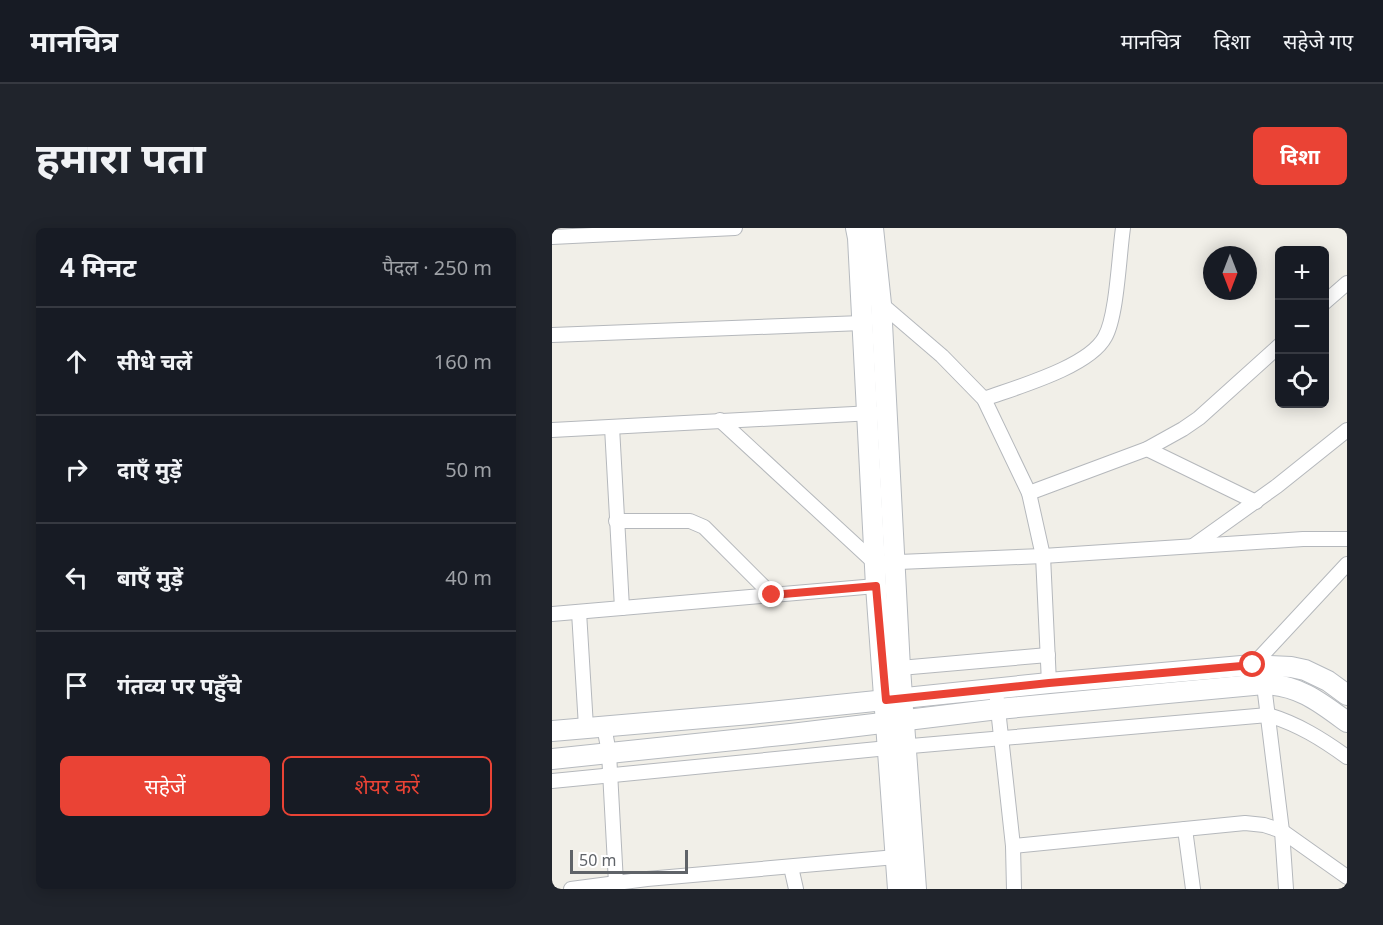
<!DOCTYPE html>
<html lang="hi">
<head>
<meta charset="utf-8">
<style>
	body { margin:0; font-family:"Noto Sans","Noto Sans Devanagari",sans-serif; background:#20242c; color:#f1f3f6 }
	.controls { position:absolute; right:18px; top:18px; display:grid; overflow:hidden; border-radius:9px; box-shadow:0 3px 15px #0003 }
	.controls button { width:54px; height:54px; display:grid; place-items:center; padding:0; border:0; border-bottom:2px solid #363941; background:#171b24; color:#f1f3f6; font:30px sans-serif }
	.compass { position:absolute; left:651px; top:18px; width:54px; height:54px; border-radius:50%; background:#171b24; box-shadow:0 3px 15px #0003; rotate:180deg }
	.scale { position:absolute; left:18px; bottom:15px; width:118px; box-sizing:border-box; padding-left:6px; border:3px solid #5f6368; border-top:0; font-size:16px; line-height:21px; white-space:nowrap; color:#5f6368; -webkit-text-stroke:4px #fff; paint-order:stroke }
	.stop { position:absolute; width:18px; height:18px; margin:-14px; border:4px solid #ea4335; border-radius:50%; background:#fff }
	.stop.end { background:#ea4335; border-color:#fff; box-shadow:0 2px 6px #0008 }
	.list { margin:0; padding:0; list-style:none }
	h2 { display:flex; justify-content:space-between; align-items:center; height:78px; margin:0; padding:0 24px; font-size:26px }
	h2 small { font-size:20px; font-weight:400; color:#9ea1a6 }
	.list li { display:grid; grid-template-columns:39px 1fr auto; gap:18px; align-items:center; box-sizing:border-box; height:108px; padding:0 24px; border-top:2px solid #363941 }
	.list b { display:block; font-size:22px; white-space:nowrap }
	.list em { font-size:20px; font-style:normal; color:#9ea1a6 }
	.actions { display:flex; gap:12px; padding:18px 24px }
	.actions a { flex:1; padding:14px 0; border:2px solid #ea4335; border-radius:9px; text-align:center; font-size:21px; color:#ea4335 }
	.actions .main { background:#ea4335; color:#fff }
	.icon { flex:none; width:33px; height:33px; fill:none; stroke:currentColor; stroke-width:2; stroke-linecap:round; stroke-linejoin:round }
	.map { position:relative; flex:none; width:795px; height:661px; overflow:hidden; border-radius:9px }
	header { display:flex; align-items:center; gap:36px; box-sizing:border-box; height:84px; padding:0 30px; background:#171b24; border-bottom:2px solid #363941 }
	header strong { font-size:28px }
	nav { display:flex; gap:33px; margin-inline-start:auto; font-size:21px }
	.intro { display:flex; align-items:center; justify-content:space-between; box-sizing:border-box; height:144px; padding:0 36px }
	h1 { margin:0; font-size:42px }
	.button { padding:15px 27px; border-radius:9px; background:#ea4335; color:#fff; font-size:21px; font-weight:700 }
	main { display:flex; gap:36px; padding:0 36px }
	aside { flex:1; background:#171b24; border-radius:9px; box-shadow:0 3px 15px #0003 }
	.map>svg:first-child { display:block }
</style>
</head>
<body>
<header>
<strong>मानचित्र</strong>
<nav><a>मानचित्र</a><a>दिशा</a><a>सहेजे गए</a></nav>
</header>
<div class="intro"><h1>हमारा पता</h1><a class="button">दिशा</a></div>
<main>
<aside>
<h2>4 मिनट<small>पैदल · 250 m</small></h2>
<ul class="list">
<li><svg class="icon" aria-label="ahead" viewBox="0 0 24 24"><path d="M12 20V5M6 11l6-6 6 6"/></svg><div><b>सीधे चलें</b></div><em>160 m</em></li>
<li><svg class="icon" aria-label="right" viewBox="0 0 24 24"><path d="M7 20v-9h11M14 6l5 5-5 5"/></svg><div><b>दाएँ मुड़ें</b></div><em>50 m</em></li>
<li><svg class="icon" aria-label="left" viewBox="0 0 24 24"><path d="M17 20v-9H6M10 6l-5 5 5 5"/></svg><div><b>बाएँ मुड़ें</b></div><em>40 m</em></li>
<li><svg class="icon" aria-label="arrive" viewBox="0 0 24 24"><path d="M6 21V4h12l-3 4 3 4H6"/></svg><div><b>गंतव्य पर पहुँचे</b></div></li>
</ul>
<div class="actions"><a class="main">सहेजें</a><a>शेयर करें</a></div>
</aside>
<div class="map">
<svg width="795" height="661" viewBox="0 0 795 661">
	<rect width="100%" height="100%" fill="#f1efe8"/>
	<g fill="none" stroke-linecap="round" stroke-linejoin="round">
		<defs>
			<g id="street">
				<path d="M0 9 183 0"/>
				<path d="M327 74 390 128 432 171 477 265 491 328 497 455"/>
				<path d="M772 75 795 55"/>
				<path d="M0 107 310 95"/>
				<path d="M432 171C465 159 537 139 553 109 565 88 567 27 571 0"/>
				<path d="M168 192 323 335 491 328 751 311H795"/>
				<path d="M60 199 70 380"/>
				<path d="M0 202 321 185"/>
				<path d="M595 221 704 274"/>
				<path d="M477 265 595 221 631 201 647 190 728 117"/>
				<path d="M64 293H138L152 299 220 367"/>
				<path d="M641 318 725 258 795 202"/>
				<path d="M27 384 34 499"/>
				<path d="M0 386 324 358"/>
				<path d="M701 437 795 336"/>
				<path d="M348 440 496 427"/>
				<path d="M711 449 730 603 734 661"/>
				<path d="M445 472 461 618 462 661"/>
				<path d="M52 498 57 525 64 655"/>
				<path d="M0 553 336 520 716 487C746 496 770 511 795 529"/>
				<path d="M633 601 641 661"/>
				<path d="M461 618 693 595 712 597 730 603 795 649"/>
				<path d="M239 639 244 661"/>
				<path d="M19 661 95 651 344 629"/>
			</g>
			<g id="secondary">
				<path d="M304 0 306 10 324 358 346 661"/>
				<path d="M321 0 329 76 348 440 364 661"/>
				<path d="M0 503 198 486 497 455 701 437 739 439 753 442 776 453 795 467"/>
				<path d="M0 531 239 506 446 481 712 456C747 457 768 474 795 494"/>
			</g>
		</defs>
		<use href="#street" stroke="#b5b8bc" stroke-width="16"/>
		<use href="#secondary" stroke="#b6babf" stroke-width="22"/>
		<use href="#street" stroke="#fff" stroke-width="14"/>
		<use href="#secondary" stroke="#fff" stroke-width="20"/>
	</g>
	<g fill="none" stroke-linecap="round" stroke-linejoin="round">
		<path stroke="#ea4335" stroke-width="8" d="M220 367 324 358 334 472 497 455 701 437"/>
	</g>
</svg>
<div class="controls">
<button>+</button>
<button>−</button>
<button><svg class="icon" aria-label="locate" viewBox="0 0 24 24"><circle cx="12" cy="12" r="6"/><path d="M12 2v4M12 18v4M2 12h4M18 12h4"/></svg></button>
</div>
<svg class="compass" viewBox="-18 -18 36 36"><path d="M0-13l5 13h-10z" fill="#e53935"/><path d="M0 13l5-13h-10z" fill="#9ea1a6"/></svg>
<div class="scale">50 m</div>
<div class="stop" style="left:701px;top:437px"></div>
<div class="stop end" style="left:220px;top:367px"></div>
</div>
</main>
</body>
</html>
